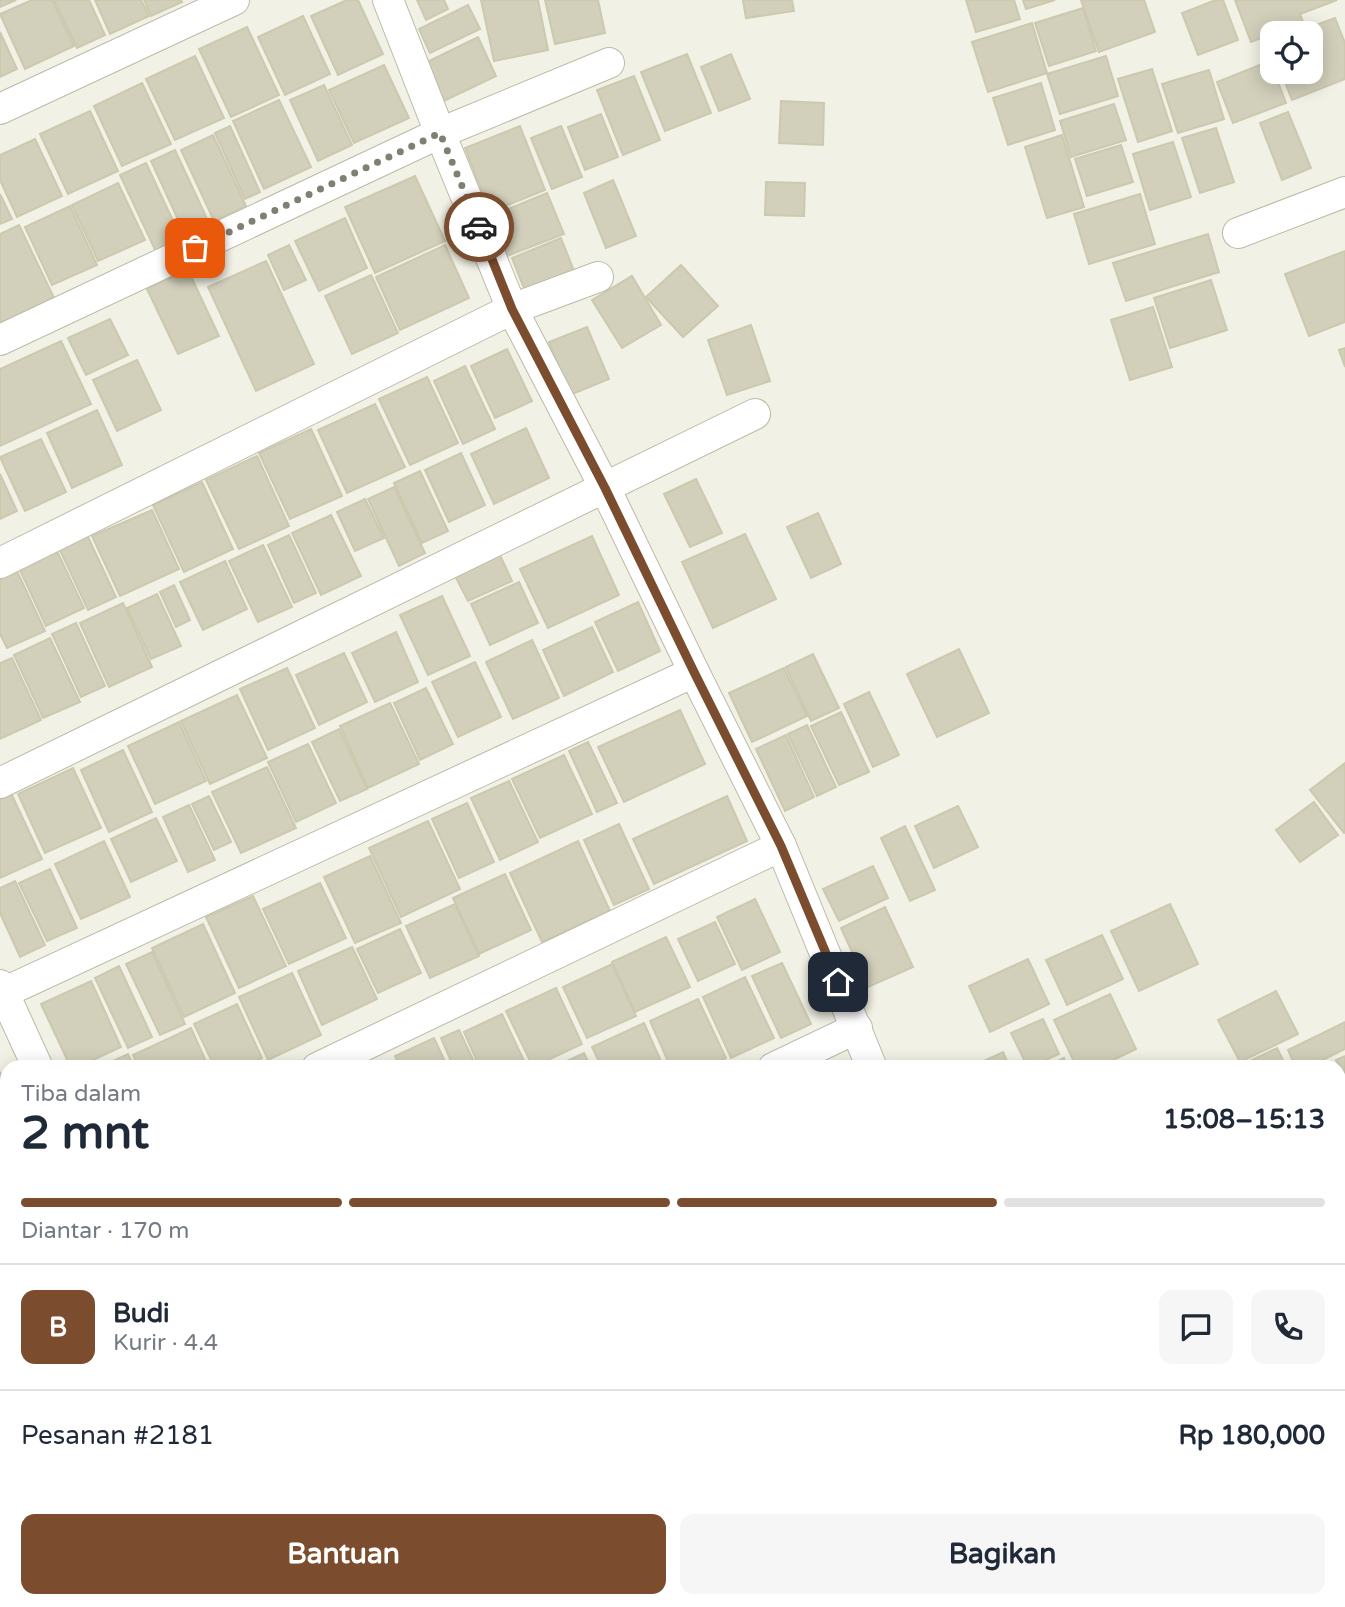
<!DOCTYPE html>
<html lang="id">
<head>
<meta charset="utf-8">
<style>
  body { margin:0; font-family:"Varela Round",sans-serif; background:#f6f6f7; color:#1f2937; height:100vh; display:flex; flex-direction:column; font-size:26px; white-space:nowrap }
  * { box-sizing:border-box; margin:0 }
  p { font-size:23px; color:#747a83 }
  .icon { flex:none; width:38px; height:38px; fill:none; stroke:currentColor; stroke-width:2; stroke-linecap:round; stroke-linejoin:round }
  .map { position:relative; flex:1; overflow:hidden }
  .details { position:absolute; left:0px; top:1060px; width:1346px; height:548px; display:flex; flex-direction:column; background:#fff; border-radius:21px 21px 0 0; box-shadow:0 4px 18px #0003 }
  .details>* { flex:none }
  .tools { position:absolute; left:1260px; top:21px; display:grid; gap:14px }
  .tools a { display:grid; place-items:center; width:63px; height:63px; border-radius:14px; background:#fff; box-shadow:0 4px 18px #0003; font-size:35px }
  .pin { position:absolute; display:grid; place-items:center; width:60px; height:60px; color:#fff; margin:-30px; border-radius:14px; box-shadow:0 4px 10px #0006 }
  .courier { position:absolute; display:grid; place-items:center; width:70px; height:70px; margin:-35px; border:5px solid #7b4d2e; border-radius:50%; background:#fff; color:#222; box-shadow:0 2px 9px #0007 }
  .headline em { font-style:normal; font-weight:700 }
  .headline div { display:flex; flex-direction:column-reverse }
  .headline { display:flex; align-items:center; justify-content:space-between; height:119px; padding:0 21px }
  h1 { font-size:46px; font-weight:700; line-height:52px }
  .bar { display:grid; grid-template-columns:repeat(4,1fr); gap:10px 7px; align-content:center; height:84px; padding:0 21px }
  .bar i { height:9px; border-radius:5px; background:#e0e1e3 }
  .bar .selected { background:#7b4d2e }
  .bar p { grid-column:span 4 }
  .line { display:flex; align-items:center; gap:18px; padding:0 21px; border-top:2px solid #e0e1e3 }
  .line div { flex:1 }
  .round { display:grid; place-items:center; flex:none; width:74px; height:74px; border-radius:14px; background:#f6f6f7 }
  .action { display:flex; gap:14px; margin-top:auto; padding:14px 21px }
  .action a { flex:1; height:80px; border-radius:14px; background:#7b4d2e; color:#fff; font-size:28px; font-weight:700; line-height:80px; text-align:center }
  .action a+a { background:#f6f6f7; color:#1f2937 }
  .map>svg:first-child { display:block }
  .building { fill:#d2cfbb; stroke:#ccc9af; stroke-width:2 }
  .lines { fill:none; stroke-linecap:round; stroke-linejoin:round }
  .minor-casing { stroke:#bcbba8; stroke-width:32 }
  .tertiary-casing { stroke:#bcbba8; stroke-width:38 }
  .minor { stroke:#fff; stroke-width:30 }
  .tertiary { stroke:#fff; stroke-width:37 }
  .done { stroke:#807f73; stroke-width:7; stroke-dasharray:0 12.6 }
  .route { stroke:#7b4d2e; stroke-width:9 }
</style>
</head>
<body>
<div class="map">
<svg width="1345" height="1607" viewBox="0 0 1345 1607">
  <rect width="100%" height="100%" fill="#f1f1e5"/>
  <g class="building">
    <polygon points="0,0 16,0 0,7"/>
    <polygon points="32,0 52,0 74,46 25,69 0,14"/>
    <polygon points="54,0 89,0 105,35 77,48"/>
    <polygon points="95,0 141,0 149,16 110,34"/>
    <polygon points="144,0 181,0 182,2 151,16"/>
    <polygon points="347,0 358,0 383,54 338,75 311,16"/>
    <polygon points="417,0 444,0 448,9 426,20"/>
    <polygon points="481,0 538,0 548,50 494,61"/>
    <polygon points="545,0 598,0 605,33 555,44"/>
    <polygon points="743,0 792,0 794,11 746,18"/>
    <polygon points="966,0 1014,0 1020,19 976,32"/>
    <polygon points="1023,0 1055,0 1026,9"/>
    <polygon points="1081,0 1144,0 1155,32 1099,52"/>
    <polygon points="1216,0 1223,0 1238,40 1198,55 1182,13"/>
    <polygon points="1235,0 1337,0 1300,14 1303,22 1251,42"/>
    <polygon points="468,5 480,29 430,53 419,29"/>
    <polygon points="1083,8 1096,51 1049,66 1035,23"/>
    <polygon points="303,16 330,74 285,95 258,37"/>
    <polygon points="1335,18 1345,43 1345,79 1292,100 1281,72 1311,72 1311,33 1294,33"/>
    <polygon points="1032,23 1047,73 988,92 972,42"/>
    <polygon points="247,27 279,95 231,117 199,49"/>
    <polygon points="0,32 17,69 0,77"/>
    <polygon points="478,37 496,76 444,101 425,63"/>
    <polygon points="687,54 711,113 665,131 641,72"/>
    <polygon points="731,54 750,99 719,111 701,67"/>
    <polygon points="195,56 224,118 175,140 146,79"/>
    <polygon points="1106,56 1118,96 1060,114 1047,74"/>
    <polygon points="1270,61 1272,72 1274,72 1286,103 1233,123 1217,82"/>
    <polygon points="384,65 409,118 354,143 329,90"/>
    <polygon points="1152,69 1172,131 1138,142 1118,79"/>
    <polygon points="1209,70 1224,119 1178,133 1162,84"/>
    <polygon points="634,76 660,140 623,155 597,90"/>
    <polygon points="142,83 171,144 122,166 94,106"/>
    <polygon points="1041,83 1055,130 1008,145 993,98"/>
    <polygon points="324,85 352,145 318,161 290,100"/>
    <polygon points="279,100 311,167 264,189 233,121"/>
    <polygon points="781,101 824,103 823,145 779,143"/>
    <polygon points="1114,104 1126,140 1071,157 1060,121"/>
    <polygon points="90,111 118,171 68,194 40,134"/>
    <polygon points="1288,112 1311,168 1282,180 1260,123"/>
    <polygon points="601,114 618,157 585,170 568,127"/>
    <polygon points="230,126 260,192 245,199 215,133"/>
    <polygon points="520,126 545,190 490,212 465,148"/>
    <polygon points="561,126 582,177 552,189 531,138"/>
    <polygon points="1216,128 1234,182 1200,193 1182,138"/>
    <polygon points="213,135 246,206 214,221 181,150"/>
    <polygon points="1062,135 1084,207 1047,218 1025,147"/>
    <polygon points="35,139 62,196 17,217 0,180 0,155"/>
    <polygon points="1173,142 1191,197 1150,210 1133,154"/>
    <polygon points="1121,145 1133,182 1087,196 1075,159"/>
    <polygon points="175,150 210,225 186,237 151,161"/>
    <polygon points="146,163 183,242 157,254 120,175"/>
    <polygon points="415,176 445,241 375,273 345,207"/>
    <polygon points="613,180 636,236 606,248 584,193"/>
    <polygon points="766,182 805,183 804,216 765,215"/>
    <polygon points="118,183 145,240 98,261 72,205"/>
    <polygon points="547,193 564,234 507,256 491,216"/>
    <polygon points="0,194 12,219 0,224"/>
    <polygon points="1140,194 1155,244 1089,264 1074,214"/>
    <polygon points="70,206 97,265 52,285 25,227"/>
    <polygon points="345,218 367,268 319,291 295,241"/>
    <polygon points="19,225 55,300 2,324 0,319 0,234"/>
    <polygon points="1208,234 1219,272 1126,301 1113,263"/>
    <polygon points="561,238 576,276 527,296 512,258"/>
    <polygon points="289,245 306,280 284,290 268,255"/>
    <polygon points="445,245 469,298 400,330 376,277"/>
    <polygon points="1345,251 1345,322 1309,336 1285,274"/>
    <polygon points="266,261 314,364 256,391 208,287"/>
    <polygon points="681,265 718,306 683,337 646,297"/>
    <polygon points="188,270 219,336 178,354 147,289"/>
    <polygon points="371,275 398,333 352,354 325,296"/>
    <polygon points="632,276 661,325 622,348 592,300"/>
    <polygon points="1211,280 1227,330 1170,348 1154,298"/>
    <polygon points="1153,307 1172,367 1130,380 1111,320"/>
    <polygon points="110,319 128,355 86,375 68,338"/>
    <polygon points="751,325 770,381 727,395 708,340"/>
    <polygon points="587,327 609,379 570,395 549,342"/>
    <polygon points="61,341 91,404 0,446 0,369"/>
    <polygon points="1345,348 1345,367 1339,350"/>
    <polygon points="507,349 532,401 495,418 471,366"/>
    <polygon points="137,360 161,410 117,431 93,380"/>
    <polygon points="465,366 495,429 463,444 434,381"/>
    <polygon points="427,377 458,443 410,465 379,399"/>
    <polygon points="375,404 405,467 347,493 318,430"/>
    <polygon points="97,410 122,465 72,488 47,433"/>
    <polygon points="526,428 549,478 494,504 471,454"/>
    <polygon points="311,429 342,496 290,519 259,453"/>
    <polygon points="41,439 66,492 25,511 0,457"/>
    <polygon points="461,453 485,505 449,522 425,470"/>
    <polygon points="257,456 289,526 239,549 206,480"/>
    <polygon points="420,471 448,531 422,543 394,483"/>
    <polygon points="0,474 17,511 0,519"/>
    <polygon points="696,479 722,533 690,547 664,494"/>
    <polygon points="202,482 233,549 184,572 153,505"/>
    <polygon points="394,487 425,553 399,566 368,499"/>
    <polygon points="365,499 384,538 355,551 337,512"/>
    <polygon points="152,510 179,569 120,596 92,536"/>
    <polygon points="818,513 841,564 811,578 787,527"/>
    <polygon points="331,515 361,576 321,595 292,533"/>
    <polygon points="745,534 776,599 713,628 682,562"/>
    <polygon points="87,535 116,597 88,610 59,548"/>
    <polygon points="289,535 316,593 294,603 268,545"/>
    <polygon points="592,536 619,595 548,628 520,569"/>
    <polygon points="263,545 292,607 258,622 229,561"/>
    <polygon points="56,549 84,608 46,626 18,566"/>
    <polygon points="499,553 512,581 468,601 454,574"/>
    <polygon points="225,561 247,609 203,630 180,582"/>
    <polygon points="16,569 45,631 7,648 0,634 0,576"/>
    <polygon points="519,582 538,623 490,645 471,604"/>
    <polygon points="174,585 190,620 176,627 160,592"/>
    <polygon points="157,594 181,646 151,659 127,608"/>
    <polygon points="442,596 470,656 428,675 400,615"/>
    <polygon points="638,602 660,651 618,671 595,622"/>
    <polygon points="123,603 152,667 109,687 80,623"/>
    <polygon points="76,623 105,686 81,697 52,634"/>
    <polygon points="592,627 613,672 564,696 543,650"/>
    <polygon points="396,632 418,682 375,702 352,653"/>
    <polygon points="50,638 80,702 43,718 14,655"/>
    <polygon points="532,640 559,698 513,719 486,662"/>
    <polygon points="959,649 989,713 937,737 907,674"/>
    <polygon points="344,653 367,702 319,725 296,675"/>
    <polygon points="813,654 839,708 811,721 786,667"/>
    <polygon points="12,658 41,720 0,739 0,663"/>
    <polygon points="475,662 501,717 458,737 432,682"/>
    <polygon points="287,668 315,728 268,750 240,689"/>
    <polygon points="784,668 807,716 752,742 729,693"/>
    <polygon points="426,688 453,744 420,760 394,703"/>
    <polygon points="869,692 899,755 873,767 844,704"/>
    <polygon points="237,695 267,758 210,784 181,721"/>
    <polygon points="390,703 419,764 368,788 340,726"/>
    <polygon points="680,710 705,764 624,802 598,747"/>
    <polygon points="841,712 869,772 839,785 811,726"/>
    <polygon points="179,722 206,781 155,804 128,746"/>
    <polygon points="807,725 836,787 817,796 788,734"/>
    <polygon points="339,729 367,789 340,801 312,742"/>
    <polygon points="786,735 814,797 785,811 756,749"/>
    <polygon points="588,742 617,803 597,812 569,751"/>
    <polygon points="308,744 336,803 296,822 268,762"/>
    <polygon points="123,750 152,812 109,832 81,770"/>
    <polygon points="564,755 592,814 540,838 512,779"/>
    <polygon points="1345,763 1345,832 1344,833 1310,790"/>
    <polygon points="267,767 296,828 241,853 212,792"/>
    <polygon points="73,768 101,828 45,853 18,794"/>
    <polygon points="509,781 538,842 500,860 471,798"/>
    <polygon points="10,791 42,859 0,878 0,796"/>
    <polygon points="209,796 231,842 214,850 192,804"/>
    <polygon points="727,796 747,841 654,884 633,839"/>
    <polygon points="1314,802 1338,835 1300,862 1276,830"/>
    <polygon points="467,803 494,862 459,878 432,819"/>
    <polygon points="189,805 215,860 188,872 163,817"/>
    <polygon points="958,806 978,847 934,868 915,826"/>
    <polygon points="156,818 177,861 131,882 111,839"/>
    <polygon points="428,821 460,889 401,917 369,848"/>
    <polygon points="619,824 649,889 614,905 584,840"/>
    <polygon points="905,826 935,890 910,901 881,838"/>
    <polygon points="104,841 130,897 81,919 55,864"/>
    <polygon points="578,841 610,911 542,942 510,873"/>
    <polygon points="370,856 401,923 355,943 324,877"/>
    <polygon points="873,866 888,898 839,921 823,889"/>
    <polygon points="50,869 77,928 47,941 19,883"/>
    <polygon points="505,874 531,930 479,954 453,898"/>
    <polygon points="15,881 45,945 20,957 0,913 0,888"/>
    <polygon points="320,883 346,938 289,964 263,909"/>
    <polygon points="253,896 286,966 239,988 206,917"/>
    <polygon points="755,899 780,952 742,970 717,917"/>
    <polygon points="455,904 479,956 430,978 406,926"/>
    <polygon points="1170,904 1198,964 1139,991 1111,931"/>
    <polygon points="885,907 913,967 868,987 841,928"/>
    <polygon points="715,922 735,964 698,981 678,939"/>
    <polygon points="203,924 235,993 184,1017 152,948"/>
    <polygon points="400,929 421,973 378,993 357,949"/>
    <polygon points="1102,935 1123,979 1067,1005 1046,960"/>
    <polygon points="666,937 690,987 635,1012 612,962"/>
    <polygon points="352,947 377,999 322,1025 298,971"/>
    <polygon points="152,952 185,1024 160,1035 126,964"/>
    <polygon points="1028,959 1049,1004 990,1032 969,986"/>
    <polygon points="782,963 811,1024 781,1038 752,976"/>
    <polygon points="612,964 636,1016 587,1038 563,987"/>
    <polygon points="119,966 152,1037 128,1048 95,978"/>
    <polygon points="292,973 321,1035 268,1060 239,997"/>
    <polygon points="745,977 774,1038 731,1058 703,997"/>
    <polygon points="91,981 121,1047 76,1068 71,1068 41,1004"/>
    <polygon points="556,988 582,1044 533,1067 506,1011"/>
    <polygon points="1276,991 1298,1034 1240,1062 1218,1020"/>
    <polygon points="1110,994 1136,1049 1097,1068 1077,1068 1054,1020"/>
    <polygon points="698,999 726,1058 704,1068 671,1068 650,1021"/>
    <polygon points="237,1004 262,1058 241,1068 215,1068 194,1024"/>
    <polygon points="502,1014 526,1065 521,1068 480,1068 464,1032"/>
    <polygon points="1043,1019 1059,1054 1028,1068 1011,1033"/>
    <polygon points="1345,1022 1345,1049 1307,1068 1296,1068 1288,1050"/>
    <polygon points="644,1023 664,1068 602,1068 592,1047"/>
    <polygon points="191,1028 209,1068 139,1068 133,1055"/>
    <polygon points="459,1030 477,1068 454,1068 441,1038"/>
    <polygon points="434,1038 448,1068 400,1068 395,1056"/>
    <polygon points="1277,1048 1287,1068 1248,1068 1246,1063"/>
    <polygon points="1003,1052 1010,1068 969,1068"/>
    <polygon points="584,1053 591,1068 552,1068"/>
    <polygon points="128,1054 134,1068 98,1068"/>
    <polygon points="1345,1056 1345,1077 1336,1060"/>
    <polygon points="1064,1058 1068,1068 1044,1068"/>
    <polygon points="837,1061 840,1068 823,1068"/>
    <polygon points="0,1072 7,1087 7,1171 0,1174"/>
    <polygon points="1339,1073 1345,1085 1345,1115 1339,1118"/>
    <polygon points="7,1237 7,1305 0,1290 0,1241"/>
    <polygon points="0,1331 7,1346 7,1406 0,1410"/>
    <polygon points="1339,1350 1345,1366 1345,1404 1339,1406"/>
    <polygon points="1345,1412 1345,1445 1342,1446 1339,1437 1339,1414"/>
    <polygon points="1339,1452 1345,1468 1339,1471"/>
    <polygon points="1345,1482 1345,1524 1339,1509 1339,1484"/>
    <polygon points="7,1543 7,1601 46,1601 49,1607 0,1607 0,1546"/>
    <polygon points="1345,1572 1345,1607 1337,1607 1334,1601 1339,1601 1339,1575"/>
    <polygon points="86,1601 159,1601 145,1607 88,1607"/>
    <polygon points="378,1601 403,1601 403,1607 379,1607"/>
    <polygon points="484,1601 525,1601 525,1604 533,1604 533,1607 468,1607 468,1605 484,1604"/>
    <polygon points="714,1601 773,1601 776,1607 717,1607"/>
    <polygon points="782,1601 851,1601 853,1607 784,1607"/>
    <polygon points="867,1601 933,1601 935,1607 869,1607"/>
    <polygon points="957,1601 1067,1601 1068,1603 1058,1607 959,1607"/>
    <polygon points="1188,1601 1214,1601 1199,1607 1191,1607"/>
    <polygon points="1232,1601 1268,1601 1271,1607 1226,1607 1225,1604"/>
    <polygon points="1273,1601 1329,1601 1331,1607 1275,1607"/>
    <polygon points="204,1604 204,1607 148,1607"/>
  </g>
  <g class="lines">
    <g class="minor-casing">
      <g id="minor">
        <polyline points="388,0 440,133 512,309 605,488 694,672 781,846 872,1068"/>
        <polyline points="0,109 234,0"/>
        <polyline points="1238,233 1345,192"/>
        <polyline points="0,340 440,133 609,63"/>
        <polyline points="0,563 512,309 598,277"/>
        <polyline points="0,783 755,414"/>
        <polyline points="0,985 38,1068"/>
        <polyline points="3,993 694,672"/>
        <polyline points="317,1068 781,846"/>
        <polyline points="773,1068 857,1028"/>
        <polyline points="1339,1149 1345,1145"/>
        <polyline points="1339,1209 1345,1220"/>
        <polyline points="0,1215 7,1212"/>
        <polyline points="0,1424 7,1421"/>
        <polyline points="291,1601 294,1607"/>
        <polyline points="1174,1601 1177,1607"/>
      </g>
    </g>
    <g class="tertiary-casing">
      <g id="tertiary">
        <polyline points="1339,1307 1345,1304"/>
        <polyline points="623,1607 637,1601"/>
      </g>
    </g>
    <use href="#minor" class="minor"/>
    <use href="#tertiary" class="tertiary"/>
  </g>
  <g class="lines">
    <polyline class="done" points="195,248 440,133 479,227"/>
    <polyline class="route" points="479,227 512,309 605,488 694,672 781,846 838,982"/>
  </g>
</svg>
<div class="tools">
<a><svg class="icon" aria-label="locate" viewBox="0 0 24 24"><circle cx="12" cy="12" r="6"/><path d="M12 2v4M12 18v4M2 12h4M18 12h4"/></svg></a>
</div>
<div class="pin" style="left:195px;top:248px;background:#ea580c"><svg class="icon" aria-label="bag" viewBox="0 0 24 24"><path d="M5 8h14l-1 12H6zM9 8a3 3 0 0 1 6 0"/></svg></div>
<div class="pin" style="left:838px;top:982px;background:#1f2937"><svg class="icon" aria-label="home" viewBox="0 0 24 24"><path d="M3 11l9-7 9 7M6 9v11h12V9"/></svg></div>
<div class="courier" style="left:479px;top:227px"><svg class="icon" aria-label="car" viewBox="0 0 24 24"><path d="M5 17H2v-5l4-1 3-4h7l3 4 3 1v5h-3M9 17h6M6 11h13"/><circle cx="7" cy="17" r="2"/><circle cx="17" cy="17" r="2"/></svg></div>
<section class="details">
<div class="headline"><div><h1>2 mnt</h1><p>Tiba dalam</p></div><em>15:08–15:13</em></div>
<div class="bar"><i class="selected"></i><i class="selected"></i><i class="selected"></i><i></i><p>Diantar · 170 m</p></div>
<div class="line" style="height:126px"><b class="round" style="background:#7b4d2e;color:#fff">B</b><div><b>Budi</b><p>Kurir · 4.4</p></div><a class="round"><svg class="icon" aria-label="chat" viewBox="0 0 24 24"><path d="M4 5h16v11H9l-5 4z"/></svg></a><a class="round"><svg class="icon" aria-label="phone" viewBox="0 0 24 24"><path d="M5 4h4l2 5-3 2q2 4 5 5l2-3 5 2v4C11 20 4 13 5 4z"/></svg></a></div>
<div class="line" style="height:91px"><div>Pesanan #2181</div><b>Rp 180,000</b></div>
<div class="action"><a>Bantuan</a><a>Bagikan</a></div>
</section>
</div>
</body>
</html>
